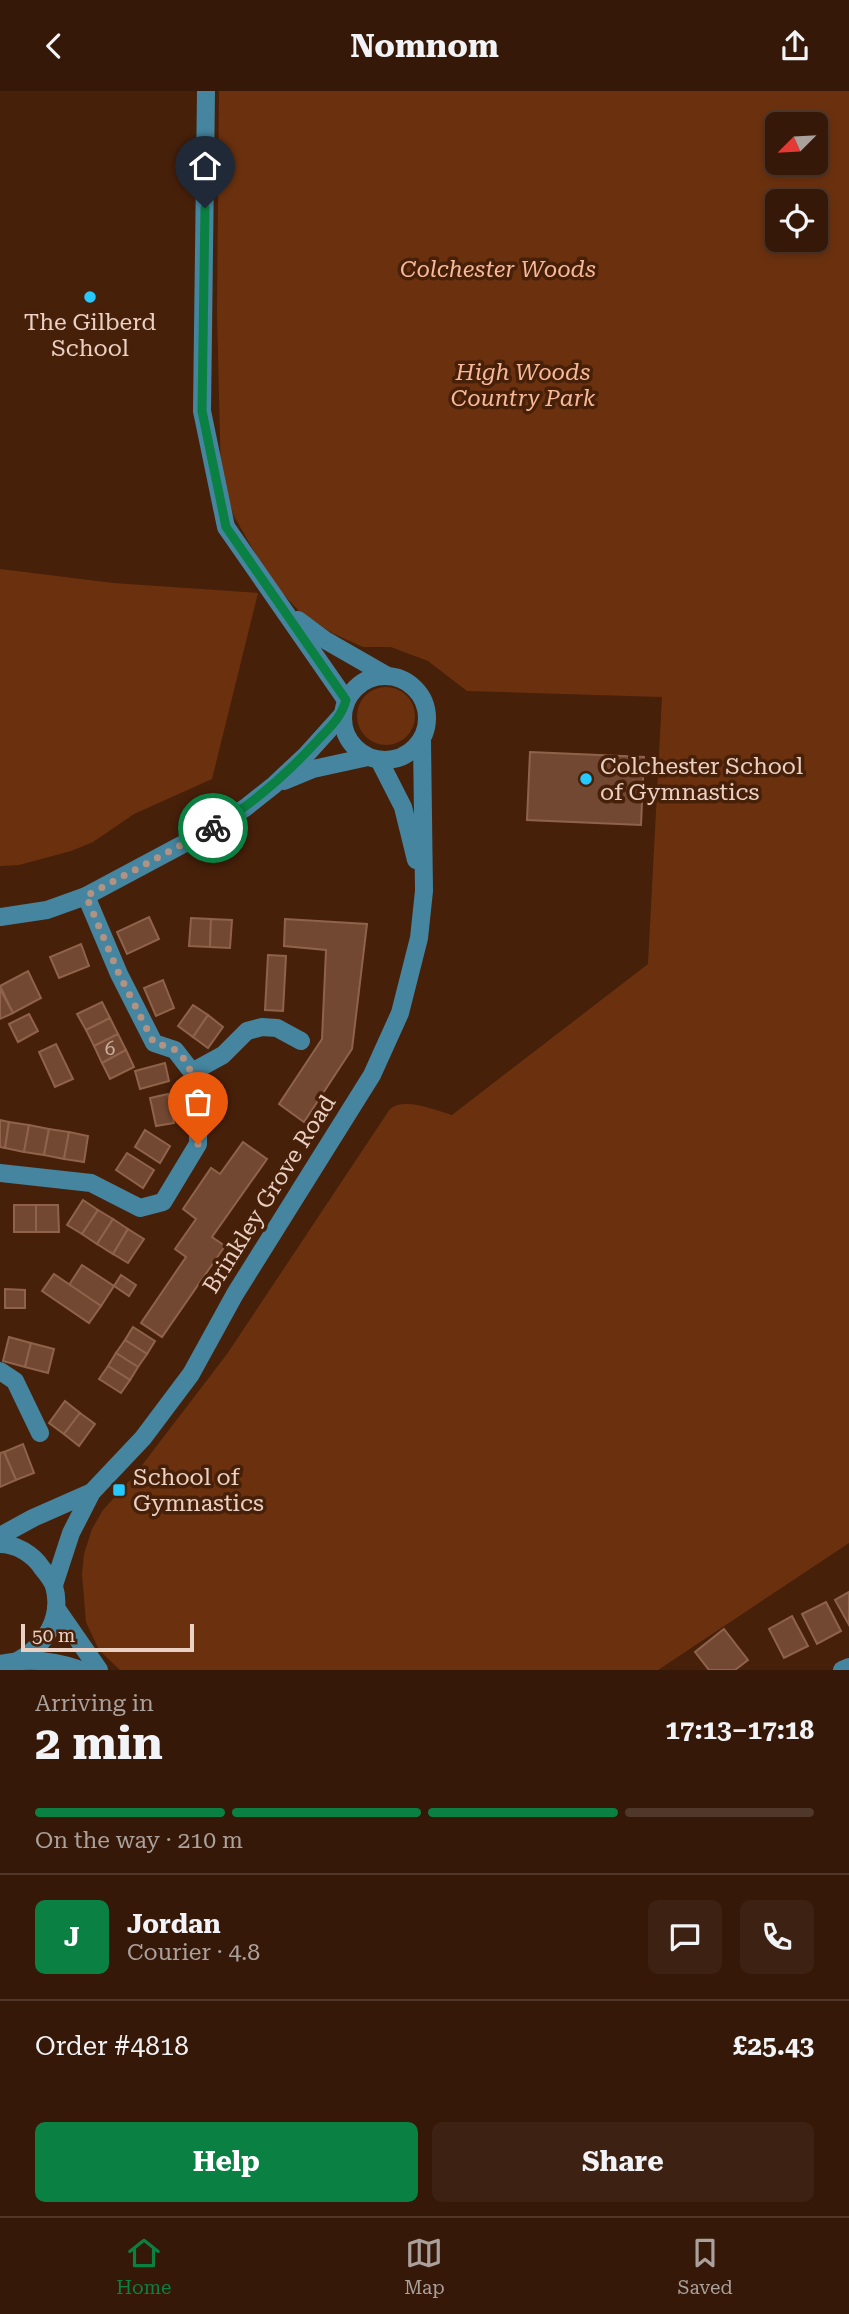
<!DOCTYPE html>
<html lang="en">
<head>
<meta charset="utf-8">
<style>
  body { margin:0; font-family:"Roboto Serif",serif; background:#3d2112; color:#f1f3f6; height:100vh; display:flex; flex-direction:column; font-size:26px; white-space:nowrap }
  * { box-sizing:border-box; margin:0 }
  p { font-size:23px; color:#aaa09c }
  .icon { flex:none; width:38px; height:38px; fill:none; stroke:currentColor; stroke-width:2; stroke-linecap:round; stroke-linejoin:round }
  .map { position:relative; height:1579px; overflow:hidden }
  .drawer { display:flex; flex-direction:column; background:#351808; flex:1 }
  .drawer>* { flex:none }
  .needle { width:46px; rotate:246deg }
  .buttons { position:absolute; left:765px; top:21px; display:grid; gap:14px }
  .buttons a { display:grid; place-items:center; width:63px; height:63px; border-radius:10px; background:#351808; box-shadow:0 4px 10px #0003,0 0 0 2px #4f3729; font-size:35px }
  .scale { position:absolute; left:21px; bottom:18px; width:173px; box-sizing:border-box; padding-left:7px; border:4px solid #ebd1c4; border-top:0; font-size:19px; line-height:24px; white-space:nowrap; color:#ebd1c4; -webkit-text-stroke:5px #47200a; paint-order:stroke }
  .pin { position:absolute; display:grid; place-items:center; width:60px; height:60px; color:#fff; margin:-72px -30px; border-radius:50% 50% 50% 0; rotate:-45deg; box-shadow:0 0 7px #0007 }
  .pin .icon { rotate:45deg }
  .courier { position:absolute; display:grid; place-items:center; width:70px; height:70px; margin:-35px; border:5px solid #0b8043; border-radius:50%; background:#fff; color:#222; box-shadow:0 2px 9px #0007 }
  .headline em { font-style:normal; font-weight:700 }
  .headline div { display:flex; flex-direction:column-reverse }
  .headline { display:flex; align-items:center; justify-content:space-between; height:119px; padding:0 35px }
  h1 { font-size:46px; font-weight:700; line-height:52px }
  .bar { display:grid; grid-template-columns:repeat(4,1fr); gap:10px 7px; align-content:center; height:84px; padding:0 35px }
  .bar i { height:9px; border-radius:5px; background:#4f3729 }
  .bar .selected { background:#0b8043 }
  .bar p { grid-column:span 4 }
  .line { display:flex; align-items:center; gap:18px; padding:0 35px; border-top:2px solid #4f3729 }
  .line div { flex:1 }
  .round { display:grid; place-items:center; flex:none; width:74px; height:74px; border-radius:10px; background:#3d2112 }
  .primary-button { display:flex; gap:14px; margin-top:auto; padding:14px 35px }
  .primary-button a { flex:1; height:80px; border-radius:10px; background:#0b8043; color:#fff; font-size:28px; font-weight:700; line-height:80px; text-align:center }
  .primary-button a+a { background:#3d2112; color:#f1f3f6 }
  header { display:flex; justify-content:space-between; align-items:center; height:91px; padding:0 35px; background:#351808; font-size:32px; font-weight:700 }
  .dock { display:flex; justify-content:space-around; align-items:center; height:98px; border-top:2px solid #4f3729; background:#351808; font-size:19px; color:#aaa09c }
  .dock a { display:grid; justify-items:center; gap:4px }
  .dock .selected { color:#0b8043 }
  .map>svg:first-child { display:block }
  .green { fill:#6b310f; fill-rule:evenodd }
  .building { fill:#734832; stroke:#8f624b; stroke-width:2 }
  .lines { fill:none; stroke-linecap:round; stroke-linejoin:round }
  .minor { stroke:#4585a0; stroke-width:18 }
  .done { stroke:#b29383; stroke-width:7; stroke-dasharray:0 12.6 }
  .route { stroke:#0b8043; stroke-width:9 }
  .poi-dot { fill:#25c9fe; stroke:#47200a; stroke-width:2.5 }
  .labels { text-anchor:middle; stroke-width:7; stroke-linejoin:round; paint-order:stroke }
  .number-label { font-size:19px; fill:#cdafa0 }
  .park-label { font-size:23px; font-style:italic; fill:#f8b899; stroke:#47200a }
  .poi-label { font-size:23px; fill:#ebd1c4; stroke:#47200a; text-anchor:start }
  .street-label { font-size:23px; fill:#ebd1c4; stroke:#47200a }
</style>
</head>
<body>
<header><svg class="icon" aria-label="back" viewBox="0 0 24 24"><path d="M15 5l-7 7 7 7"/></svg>Nomnom<svg class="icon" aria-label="share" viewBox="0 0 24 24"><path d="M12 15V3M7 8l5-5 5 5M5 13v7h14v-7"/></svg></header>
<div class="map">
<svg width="849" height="1579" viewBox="0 0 849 1579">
  <rect width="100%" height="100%" fill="#47200a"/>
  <g class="green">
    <path d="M 219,0 L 849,0 L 849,1452 L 658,1579 L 120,1579 L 99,1559 L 86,1531 L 82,1483 L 84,1463 L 92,1438 L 103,1419 L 133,1386 L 227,1263 L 390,1018 C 405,1006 434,1019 452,1024 L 648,873 L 662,606 L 467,600 L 428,570 L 391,556 L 363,556 L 332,542 L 299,520 L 271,490 L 234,425 L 221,387 L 217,221 ZM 777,33 L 816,33 L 816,72 L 777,72 ZM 777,110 L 816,110 L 816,149 L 777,149 Z"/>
    <polygon points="0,478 113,492 258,502 212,688 134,723 93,751 71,760 19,774 0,775"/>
    <circle cx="386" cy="625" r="29"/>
  </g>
  <g class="building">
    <polygon points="530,661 644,666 641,734 527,729"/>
    <polygon points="149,826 159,848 127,863 117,841"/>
    <polygon points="191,827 211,828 210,856 189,855"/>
    <polygon points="211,828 232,829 230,857 210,856"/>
    <polygon points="285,828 367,833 352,958 304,1031 279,1013 322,948 326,859 284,855"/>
    <polygon points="81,853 89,875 59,887 50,866"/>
    <polygon points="268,864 286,865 283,920 265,919"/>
    <polygon points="28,880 41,907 13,922 0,895"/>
    <polygon points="163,889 174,917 156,925 144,897"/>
    <polygon points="0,898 13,922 0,928"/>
    <polygon points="102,911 110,927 86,939 77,923"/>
    <polygon points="193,914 208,924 193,946 178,935"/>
    <polygon points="29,923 38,940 18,951 9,933"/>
    <polygon points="208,924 223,936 208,957 193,946"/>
    <polygon points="110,927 118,943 94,955 86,939"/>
    <polygon points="118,943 126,959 102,972 94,955"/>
    <polygon points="56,953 73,988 55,996 39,961"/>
    <polygon points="126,959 134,976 110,988 102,972"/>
    <polygon points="165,972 169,990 140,998 135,980"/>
    <polygon points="168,1003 174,1032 156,1035 150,1007"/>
    <polygon points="0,1029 9,1031 5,1057 0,1056"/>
    <polygon points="9,1031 29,1034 24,1061 5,1057"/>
    <polygon points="29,1034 49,1038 44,1064 24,1061"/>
    <polygon points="49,1038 69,1041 64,1068 44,1064"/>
    <polygon points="145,1039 170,1055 160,1072 135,1056"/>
    <polygon points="69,1041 88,1045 84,1071 64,1068"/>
    <polygon points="243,1051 267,1068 212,1146 225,1155 162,1246 141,1232 186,1166 175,1158 196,1128 183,1118 211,1077 220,1083"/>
    <polygon points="127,1062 154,1079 143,1097 116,1079"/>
    <polygon points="83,1109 98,1119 82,1143 67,1134"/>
    <rect x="14" y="1114" width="22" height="27"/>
    <polygon points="36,1114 58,1114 59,1141 36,1141"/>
    <polygon points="98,1119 113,1128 97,1153 82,1143"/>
    <polygon points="113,1128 128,1138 113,1163 97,1153"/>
    <polygon points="128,1138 144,1148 128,1172 113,1163"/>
    <polygon points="82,1174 114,1195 101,1215 69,1194"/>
    <polygon points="54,1183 101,1215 89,1232 42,1200"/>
    <polygon points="121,1184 136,1194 129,1205 114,1195"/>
    <polygon points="5,1198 25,1199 25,1217 5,1217"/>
    <polygon points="133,1236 155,1250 147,1263 125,1249"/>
    <polygon points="9,1246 31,1252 25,1276 3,1270"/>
    <polygon points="125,1249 147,1263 138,1276 116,1262"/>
    <polygon points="31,1252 54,1258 48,1282 25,1276"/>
    <polygon points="116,1262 138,1276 130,1289 108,1275"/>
    <polygon points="108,1275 130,1289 121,1302 99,1288"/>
    <polygon points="65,1310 80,1322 64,1343 49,1332"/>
    <polygon points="80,1322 95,1333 79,1355 64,1343"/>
    <polygon points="23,1353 34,1382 16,1389 4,1361"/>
    <polygon points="4,1361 16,1389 0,1396 0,1362"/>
    <polygon points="849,1501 849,1534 835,1509"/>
    <polygon points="826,1511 841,1540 817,1553 802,1523"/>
    <polygon points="792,1525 808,1555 784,1567 769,1538"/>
    <polygon points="724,1538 748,1569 735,1579 709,1579 695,1561"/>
  </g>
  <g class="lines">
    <g class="minor">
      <polyline points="206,0 202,320 226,436 346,609"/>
      <polyline points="298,529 325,549 386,584"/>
      <circle cx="385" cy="627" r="42"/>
      <polyline points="379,669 403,716 416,769"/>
      <polyline points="284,690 313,678 368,666"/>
      <polyline points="0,826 47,819 86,805 202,743 245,717 274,694 306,664 343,623"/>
      <polyline points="192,981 223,964 247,940 262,936 277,937 301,950"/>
      <polyline points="0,1082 91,1092 140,1117 163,1111 198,1053 198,1018 192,981 175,959 154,952 119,883 86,805"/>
      <polyline points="0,1280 15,1290 40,1342"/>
      <polyline points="0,1445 33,1427 92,1401"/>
      <path d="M 0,1453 C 16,1453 33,1463 42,1477 C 46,1482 52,1489 54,1495 C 63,1526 45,1555 19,1569"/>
      <polyline points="54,1494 71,1442 92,1401 143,1347 191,1283 235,1203 372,984 400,922 419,847 424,800 422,650"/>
      <polyline points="56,1517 99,1579"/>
      <path d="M 0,1573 C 28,1567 54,1569 81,1579"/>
      <polyline points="842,1579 849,1576"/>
    </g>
  </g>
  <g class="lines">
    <path class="done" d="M 198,1053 C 198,1025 200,977 175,959 C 170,955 160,954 154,952 L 119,883 L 86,805 L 213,737"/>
    <path class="route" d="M 205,117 L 202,320 L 226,436 L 346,609 C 341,627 330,636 318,649 C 286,684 253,713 213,737"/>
  </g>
  <g class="poi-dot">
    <circle cx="90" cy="206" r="7"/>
    <circle cx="586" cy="688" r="7"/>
    <rect x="112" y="1392" width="14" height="14" rx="3.5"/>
  </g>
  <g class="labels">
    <g class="number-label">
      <text x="110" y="964">6</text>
    </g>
    <g class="park-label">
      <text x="498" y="186">Colchester Woods</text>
      <text x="523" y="289">High Woods<tspan x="523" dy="26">Country Park</tspan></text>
    </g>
    <g class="poi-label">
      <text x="90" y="239" text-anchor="middle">The Gilberd<tspan x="90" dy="26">School</tspan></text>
      <text x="600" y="683">Colchester School<tspan x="600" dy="26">of Gymnastics</tspan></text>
      <text x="133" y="1394">School of<tspan x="133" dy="26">Gymnastics</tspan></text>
    </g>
    <g class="street-label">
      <text transform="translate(269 1103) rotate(-58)" y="8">Brinkley Grove Road</text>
    </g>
  </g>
</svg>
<div class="buttons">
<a><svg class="needle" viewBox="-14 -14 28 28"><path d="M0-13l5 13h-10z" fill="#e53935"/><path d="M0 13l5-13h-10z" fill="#aaa09c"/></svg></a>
<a><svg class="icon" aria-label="locate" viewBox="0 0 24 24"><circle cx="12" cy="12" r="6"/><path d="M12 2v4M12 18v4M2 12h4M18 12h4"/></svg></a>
</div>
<div class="scale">50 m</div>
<div class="pin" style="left:198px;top:1053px;background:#ea580c"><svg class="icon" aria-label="bag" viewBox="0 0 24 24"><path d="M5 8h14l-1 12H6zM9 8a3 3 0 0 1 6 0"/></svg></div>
<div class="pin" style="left:205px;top:117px;background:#1f2937"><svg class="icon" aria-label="home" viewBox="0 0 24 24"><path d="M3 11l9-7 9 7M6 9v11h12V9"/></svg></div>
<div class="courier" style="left:213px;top:737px"><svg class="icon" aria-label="bike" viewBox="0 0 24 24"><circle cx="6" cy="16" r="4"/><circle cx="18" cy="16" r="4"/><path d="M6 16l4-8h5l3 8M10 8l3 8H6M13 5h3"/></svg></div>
</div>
<section class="drawer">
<div class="headline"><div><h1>2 min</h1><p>Arriving in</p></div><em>17:13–17:18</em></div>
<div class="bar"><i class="selected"></i><i class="selected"></i><i class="selected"></i><i></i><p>On the way · 210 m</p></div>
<div class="line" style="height:126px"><b class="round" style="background:#0b8043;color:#fff">J</b><div><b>Jordan</b><p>Courier · 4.8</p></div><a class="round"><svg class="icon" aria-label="chat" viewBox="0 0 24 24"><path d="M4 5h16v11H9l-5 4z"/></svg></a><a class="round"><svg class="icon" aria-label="phone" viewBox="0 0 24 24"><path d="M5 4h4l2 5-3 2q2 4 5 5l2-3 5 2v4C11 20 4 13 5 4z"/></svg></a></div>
<div class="line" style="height:91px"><div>Order #4818</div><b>£25.43</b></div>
<div class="primary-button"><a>Help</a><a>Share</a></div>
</section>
<nav class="dock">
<a class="selected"><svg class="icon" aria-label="home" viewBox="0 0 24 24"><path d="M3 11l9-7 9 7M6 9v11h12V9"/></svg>Home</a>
<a><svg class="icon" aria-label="map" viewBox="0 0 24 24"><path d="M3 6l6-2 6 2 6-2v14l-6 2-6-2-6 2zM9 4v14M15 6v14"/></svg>Map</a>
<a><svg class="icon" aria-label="saved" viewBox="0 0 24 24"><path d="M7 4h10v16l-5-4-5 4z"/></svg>Saved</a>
</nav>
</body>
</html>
